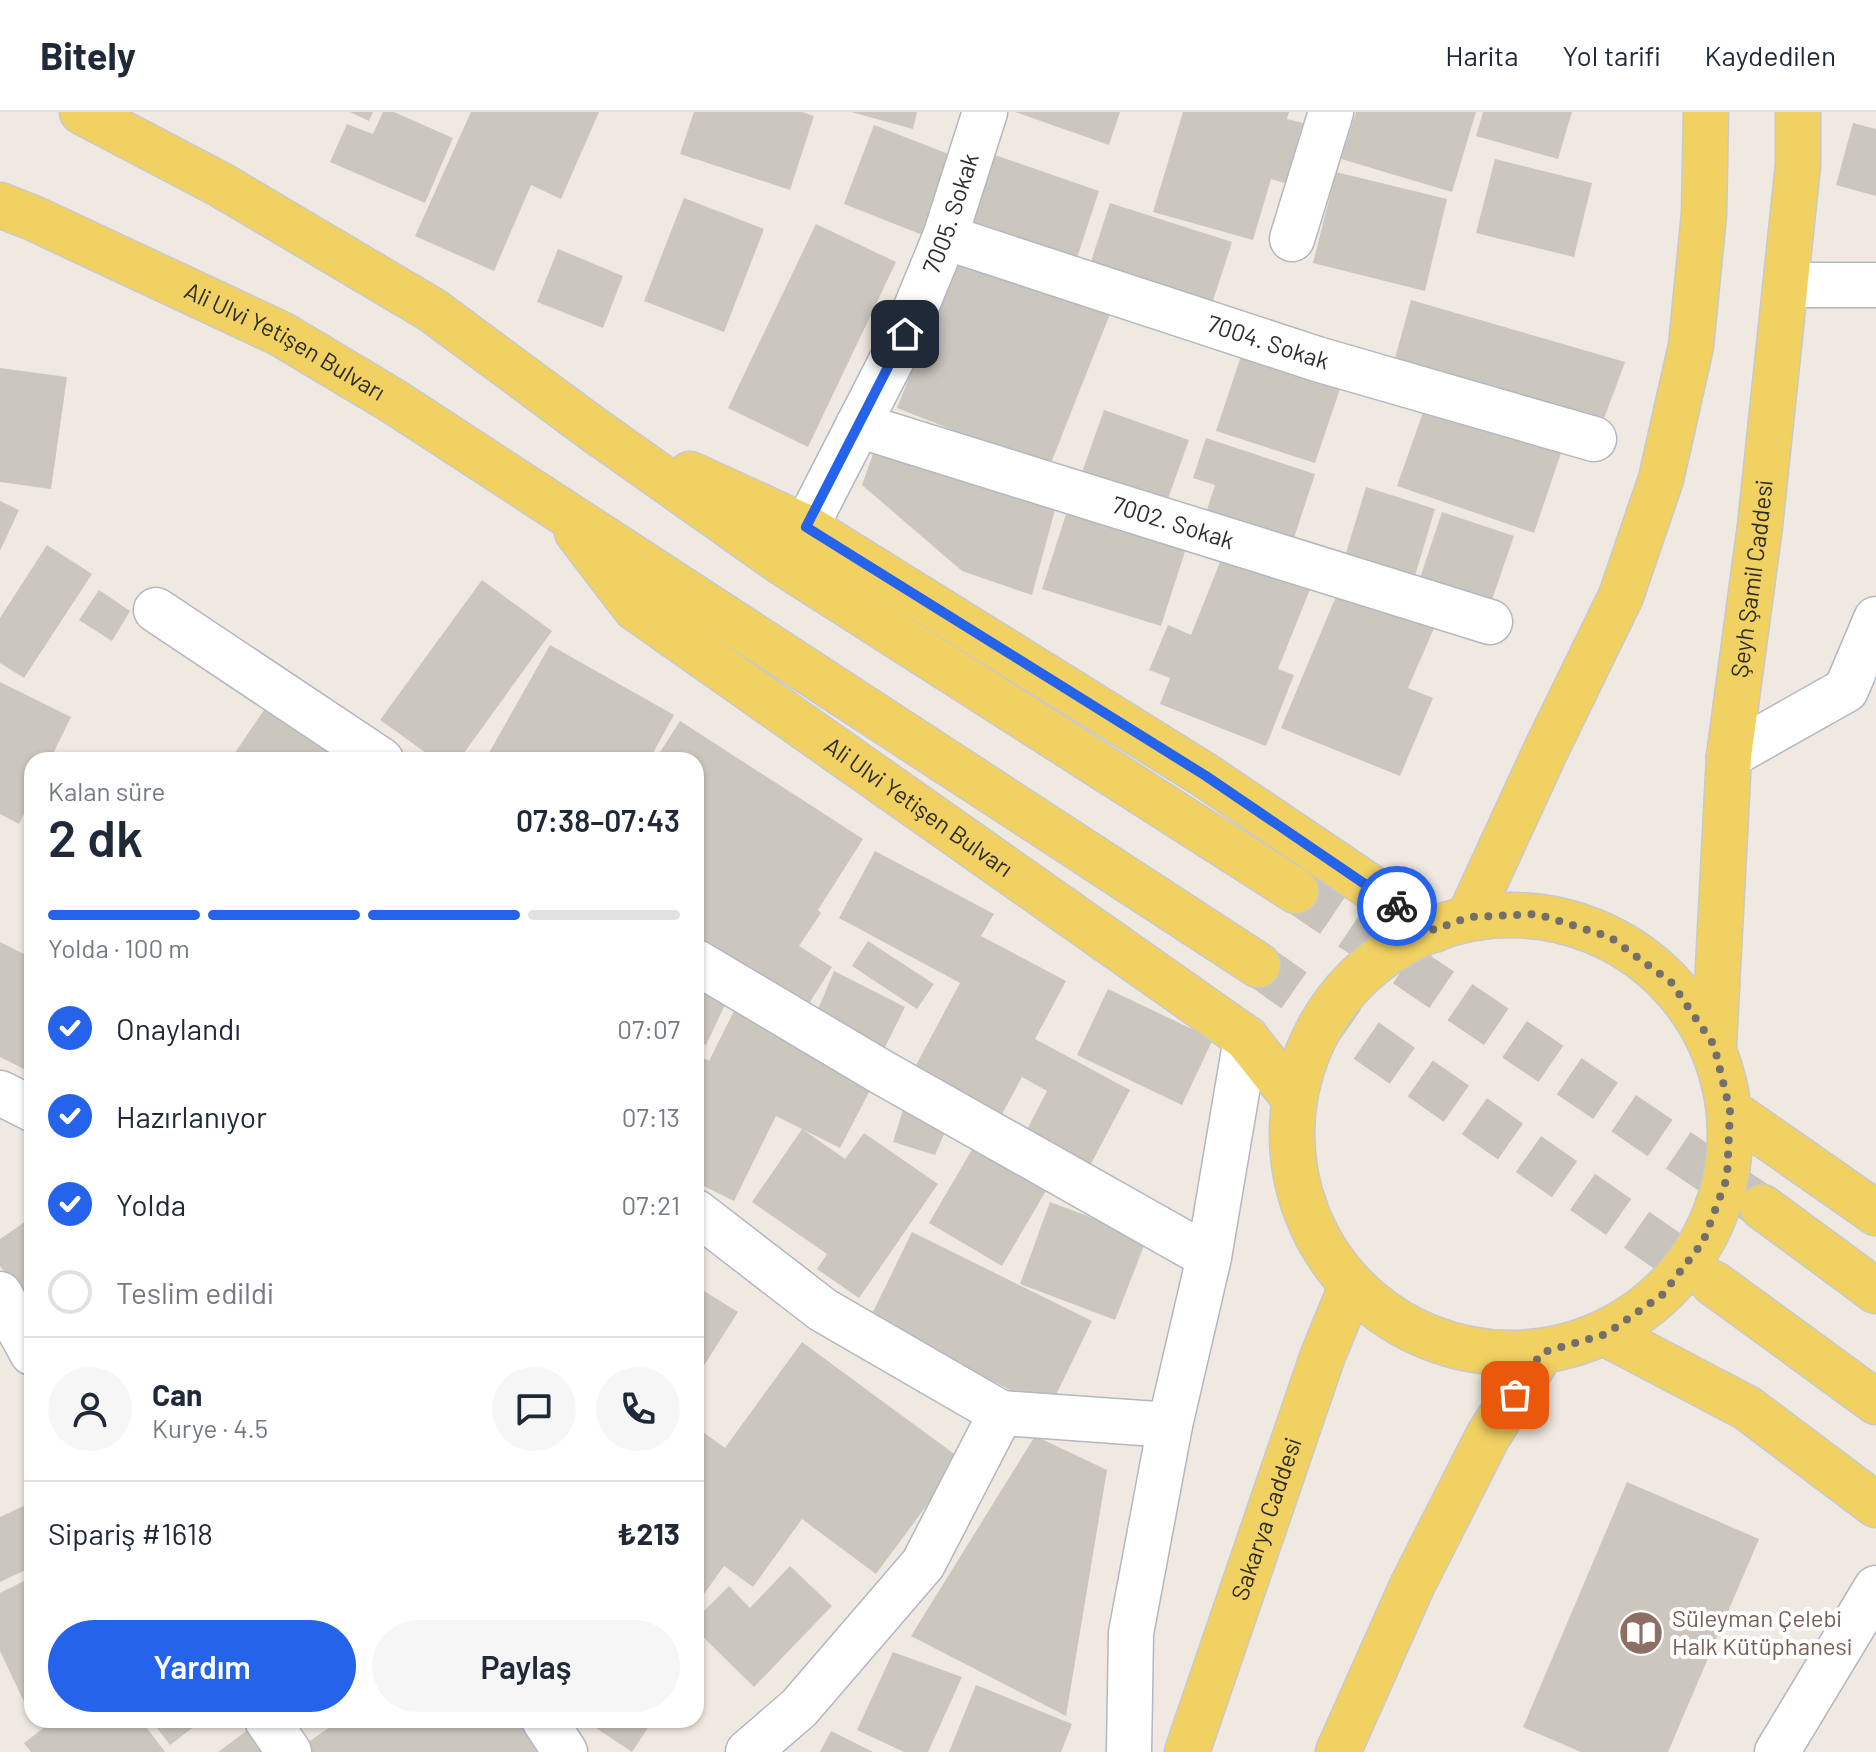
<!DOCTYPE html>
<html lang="tr">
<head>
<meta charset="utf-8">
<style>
  body { margin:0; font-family:Barlow,sans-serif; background:#f6f6f7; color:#1f2937; height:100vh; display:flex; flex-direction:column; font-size:30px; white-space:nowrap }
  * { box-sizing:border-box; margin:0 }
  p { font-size:26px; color:#747a83 }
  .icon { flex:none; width:44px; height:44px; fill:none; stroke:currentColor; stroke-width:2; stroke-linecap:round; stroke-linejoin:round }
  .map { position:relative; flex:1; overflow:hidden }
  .panel { position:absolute; left:24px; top:640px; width:680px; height:976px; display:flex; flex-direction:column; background:#fff; border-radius:24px; box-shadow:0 2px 6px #0004 }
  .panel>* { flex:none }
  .pin { position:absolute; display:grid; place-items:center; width:68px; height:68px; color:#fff; margin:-34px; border-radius:16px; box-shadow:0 4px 12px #0006 }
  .courier { position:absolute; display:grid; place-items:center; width:80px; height:80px; margin:-40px; border:6px solid #2563eb; border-radius:50%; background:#fff; color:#222; box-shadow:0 2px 10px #0007 }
  .summary em { font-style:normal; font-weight:600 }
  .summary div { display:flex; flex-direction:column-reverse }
  .summary { display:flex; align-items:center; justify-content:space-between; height:136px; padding:0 24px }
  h1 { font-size:52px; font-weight:600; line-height:60px }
  .bar { display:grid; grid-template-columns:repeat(4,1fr); gap:12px 8px; align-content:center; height:96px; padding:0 24px }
  .bar i { height:10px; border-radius:6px; background:#e0e1e3 }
  .bar .selected { background:#2563eb }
  .bar p { grid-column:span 4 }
  .line { display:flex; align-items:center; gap:20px; padding:0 24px; border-top:2px solid #e0e1e3 }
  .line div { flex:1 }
  .round { display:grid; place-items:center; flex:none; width:84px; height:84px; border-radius:42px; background:#f6f6f7 }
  ol { padding:0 24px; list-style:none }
  li { display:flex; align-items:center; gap:24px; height:88px }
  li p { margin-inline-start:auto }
  li .icon { padding:8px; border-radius:50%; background:#2563eb; color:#fff; stroke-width:4 }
  li:last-child { color:#747a83 }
  li i { width:44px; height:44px; border:4px solid #e0e1e3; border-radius:50% }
  .button { display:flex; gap:16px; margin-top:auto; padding:16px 24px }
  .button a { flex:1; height:92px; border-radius:48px; background:#2563eb; color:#fff; font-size:32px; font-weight:600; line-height:92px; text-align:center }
  .button a+a { background:#f6f6f7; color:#1f2937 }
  header { display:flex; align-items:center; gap:48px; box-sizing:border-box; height:112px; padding:0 40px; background:#fff; border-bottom:2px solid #e0e1e3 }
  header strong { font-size:38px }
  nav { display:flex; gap:44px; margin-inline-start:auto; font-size:28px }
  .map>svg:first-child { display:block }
  .building { fill:#cbc7bf }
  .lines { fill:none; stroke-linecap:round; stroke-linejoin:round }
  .major-tunnel { stroke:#c8c4bd; stroke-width:44; stroke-dasharray:44 22; stroke-linecap:butt }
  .minor-casing { stroke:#b4b7c1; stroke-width:47 }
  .major-casing { stroke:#c9c9c9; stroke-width:47 }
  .minor { stroke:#fff; stroke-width:44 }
  .major { stroke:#f2d163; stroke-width:44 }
  .done { stroke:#726f6d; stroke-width:8; stroke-dasharray:0 14.4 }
  .route { stroke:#2563eb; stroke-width:10 }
  .labels { text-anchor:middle; stroke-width:8; stroke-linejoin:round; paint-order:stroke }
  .street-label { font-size:24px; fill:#2e2e2e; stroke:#fff }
  .education-label { font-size:24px; fill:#785e54; stroke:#fff; text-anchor:start }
</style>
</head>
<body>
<header>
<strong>Bitely</strong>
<nav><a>Harita</a><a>Yol tarifi</a><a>Kaydedilen</a></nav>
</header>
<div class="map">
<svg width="1876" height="1640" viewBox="0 0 1876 1640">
  <rect width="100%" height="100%" fill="#efe9e1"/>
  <g class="building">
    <polygon points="350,0 373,0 369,9"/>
    <polygon points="383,0 394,0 453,26 425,91 330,50 347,12 373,22"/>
    <polygon points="471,0 599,0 561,87 531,73 494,159 415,124"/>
    <polygon points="694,0 802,0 814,4 790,78 680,42"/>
    <polygon points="851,0 917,0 913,17"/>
    <polygon points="1015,0 1120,0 1109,33"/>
    <polygon points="1183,0 1289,0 1287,7 1303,11 1285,71 1271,67 1253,128 1153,100"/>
    <polygon points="1356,0 1476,0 1452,80 1341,47"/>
    <polygon points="1483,0 1572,0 1558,47 1476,24"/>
    <polygon points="1853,11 1876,17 1876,84 1836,73"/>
    <polygon points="874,13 956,45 925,124 844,92"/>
    <polygon points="992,42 1099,79 1072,161 966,122"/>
    <polygon points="1495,47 1592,71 1574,145 1476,121"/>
    <polygon points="1336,60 1447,87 1425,179 1313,151"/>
    <polygon points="684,86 764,117 724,220 644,189"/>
    <polygon points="1110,91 1232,130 1208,204 1086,165"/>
    <polygon points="816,112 896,150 808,335 728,296"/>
    <polygon points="558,137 623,164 603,216 537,190"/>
    <polygon points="958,141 1110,202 1049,356 897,296"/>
    <polygon points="1411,188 1625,250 1602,312 1392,257"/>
    <polygon points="1244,235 1343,268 1315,351 1216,319"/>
    <polygon points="0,256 67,265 51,377 0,370"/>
    <polygon points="1427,289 1563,335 1534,421 1397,374"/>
    <polygon points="1104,298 1189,328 1164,398 1079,369"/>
    <polygon points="1206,326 1315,362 1289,441 1202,413 1215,373 1193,366"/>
    <polygon points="878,328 1056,394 1032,483 962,459 862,373"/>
    <polygon points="1366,375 1435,397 1410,480 1341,458"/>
    <polygon points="0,389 19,398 0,439"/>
    <polygon points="1067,399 1186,436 1161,514 1042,477"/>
    <polygon points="1442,400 1514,424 1486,505 1415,481"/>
    <polygon points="47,433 92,462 24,566 0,551 0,506"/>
    <polygon points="1224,440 1311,475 1278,557 1294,563 1266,634 1160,592 1170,566 1149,558 1168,513 1191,523"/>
    <polygon points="482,468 552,519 459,648 436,648 380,608"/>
    <polygon points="1342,470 1437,509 1408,576 1433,586 1400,664 1281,616"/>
    <polygon points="99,478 130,499 112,529 79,508"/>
    <polygon points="550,533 674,603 649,648 485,648"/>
    <polygon points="0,570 71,605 50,648 32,648 32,685 19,712 0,702"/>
    <polygon points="266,595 342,648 230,648"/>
    <polygon points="680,609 863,727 818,798 821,801 799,834 832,855 800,906 696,839 696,648 655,648"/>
    <polygon points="875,739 994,802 981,824 1066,869 1035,927 1130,978 1084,1065 1020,1031 1047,979 1022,965 995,1015 908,968 960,871 839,806"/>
    <polygon points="868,829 934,872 917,897 852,854"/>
    <polygon points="0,830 32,846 32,961 0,945"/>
    <polygon points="834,859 905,895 878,949 816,902"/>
    <polygon points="696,861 732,878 706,933 696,928"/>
    <polygon points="1108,877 1213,927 1182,993 1077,943"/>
    <polygon points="734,899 792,928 878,963 840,1036 776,1004 734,1089 696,1070 696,942 709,949"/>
    <polygon points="905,991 949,1011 935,1043 893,1030"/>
    <polygon points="802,1017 845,1047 864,1021 938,1072 859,1186 817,1157 827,1142 752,1090"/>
    <polygon points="977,1029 1050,1072 1002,1154 929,1111"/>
    <polygon points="1050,1090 1147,1126 1115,1208 1020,1172"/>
    <polygon points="32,1105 32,1178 22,1184 0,1154 0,1127"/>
    <polygon points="912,1120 1092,1209 1049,1297 869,1208"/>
    <polygon points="696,1174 738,1200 696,1266"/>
    <polygon points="802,1230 961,1347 876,1462 802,1407 753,1475 724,1454 696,1493 696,1315 725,1336"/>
    <polygon points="1035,1324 1107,1358 1066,1604 911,1524"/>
    <polygon points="1627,1370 1759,1427 1668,1640 1581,1640 1523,1615"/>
    <polygon points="28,1392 32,1401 32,1455 0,1470 0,1405"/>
    <polygon points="790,1454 832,1494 754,1575 696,1518 696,1507 729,1474 750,1496"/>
    <polygon points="32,1465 32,1593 27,1596 0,1539 0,1481"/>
    <polygon points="893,1540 962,1565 928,1640 904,1640 857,1618"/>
    <polygon points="976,1573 1072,1612 1061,1640 949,1640"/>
    <polygon points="54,1608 141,1608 165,1640 31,1640 24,1631"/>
    <polygon points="151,1608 203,1608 170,1633"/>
    <polygon points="340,1608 527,1608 543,1640 309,1640 304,1633"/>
    <polygon points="584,1608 653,1608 632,1640"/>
    <polygon points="260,1609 283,1640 218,1640"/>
    <polygon points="831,1619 873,1640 820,1640"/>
  </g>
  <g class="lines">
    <g class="major-tunnel">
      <polyline points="1296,779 1762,1095"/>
      <polyline points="1258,853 1713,1171"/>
    </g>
    <g class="minor-casing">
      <g id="minor">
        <path id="s1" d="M 945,125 L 1317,247 L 1594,327"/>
        <polyline points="1292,127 1331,0"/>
        <polyline points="1786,173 1876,173"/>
        <path id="s2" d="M 858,313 L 1490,510"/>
        <path id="s3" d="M 806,415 L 905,222 L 945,125 L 985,0"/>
        <polyline points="156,498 381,648"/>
        <polyline points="1729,644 1846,578 1876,507"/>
        <polyline points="696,850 883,961 1209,1145"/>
        <polyline points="0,981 32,997"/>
        <polyline points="696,1100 823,1198 1001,1301"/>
        <polyline points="0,1182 32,1241"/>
        <polyline points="267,1608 289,1640"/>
        <polyline points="544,1608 565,1640"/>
        <polyline points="748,1640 799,1596 923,1452 1001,1301 1170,1313"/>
        <polyline points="1129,1640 1131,1521 1170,1313 1209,1145 1246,926"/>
        <polyline points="1777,1640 1876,1476"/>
      </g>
    </g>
    <g class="major-casing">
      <g id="major">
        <polyline points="82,0 221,73 432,198 593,317 784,452 1296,779"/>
        <path id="s4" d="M 0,93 L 33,106 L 281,222 L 393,289 L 1258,853"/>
        <polyline points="690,362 806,415 1206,664 1434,818"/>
        <path id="s5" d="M 577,420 L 635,496 L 1246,926 L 1293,985"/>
        <circle cx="1511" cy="1022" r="219"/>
        <polyline points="1469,805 1545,640 1621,484 1661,367 1691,234 1704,102 1706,0"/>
        <path id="s6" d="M 1714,933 L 1729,644 L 1760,414 L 1798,53 L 1798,0"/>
        <polyline points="1730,999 1876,1101"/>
        <polyline points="1762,1095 1876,1179"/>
        <polyline points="1713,1171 1876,1290"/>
        <polyline points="1606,1222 1747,1296 1876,1393"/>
        <path id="s7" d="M 1187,1640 L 1323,1243 L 1351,1175"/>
        <polyline points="1338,1640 1412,1474 1488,1324 1541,1241"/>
      </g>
    </g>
    <use href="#minor" class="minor"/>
    <use href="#major" class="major"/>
  </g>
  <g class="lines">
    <polyline class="done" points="1397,794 1434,818 1469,805 1537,802 1610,825 1671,870 1714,933 1730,999 1727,1066 1711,1109 1703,1130 1662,1183 1606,1222 1541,1241 1515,1283"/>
    <polyline class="route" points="905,222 806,415 1206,664 1397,794"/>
  </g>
  <defs>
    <g id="library-disc" transform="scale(2.3)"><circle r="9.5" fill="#8d6e63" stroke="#fff"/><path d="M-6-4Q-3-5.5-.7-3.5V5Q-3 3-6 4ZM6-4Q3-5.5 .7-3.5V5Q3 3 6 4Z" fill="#fff"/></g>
  </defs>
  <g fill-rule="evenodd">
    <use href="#library-disc" x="1641" y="1521"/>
  </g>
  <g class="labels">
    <g class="street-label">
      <text dy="8" stroke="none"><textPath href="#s3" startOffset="346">7005. Sokak</textPath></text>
      <text dy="8" stroke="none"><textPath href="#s4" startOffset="316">Ali Ulvi Yetişen Bulvarı</textPath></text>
      <text dy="8" stroke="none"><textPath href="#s1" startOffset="340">7004. Sokak</textPath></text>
      <text dy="8" stroke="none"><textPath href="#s2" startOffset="330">7002. Sokak</textPath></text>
      <text dy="8" stroke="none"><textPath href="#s6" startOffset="468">Şeyh Şamil Caddesi</textPath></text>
      <text dy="8" stroke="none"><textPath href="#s5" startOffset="442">Ali Ulvi Yetişen Bulvarı</textPath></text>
      <text dy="8" stroke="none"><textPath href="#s7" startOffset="246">Sakarya Caddesi</textPath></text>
    </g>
    <g class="education-label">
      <text x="1672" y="1515">Süleyman Çelebi<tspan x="1672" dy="28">Halk Kütüphanesi</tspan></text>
    </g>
  </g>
</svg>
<div class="pin" style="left:1515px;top:1283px;background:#ea580c"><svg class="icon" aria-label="bag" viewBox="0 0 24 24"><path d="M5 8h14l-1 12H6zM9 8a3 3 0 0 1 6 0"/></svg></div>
<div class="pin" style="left:905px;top:222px;background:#1f2937"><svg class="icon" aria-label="home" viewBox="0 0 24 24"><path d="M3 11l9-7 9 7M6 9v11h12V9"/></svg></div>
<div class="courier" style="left:1397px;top:794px"><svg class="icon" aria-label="bike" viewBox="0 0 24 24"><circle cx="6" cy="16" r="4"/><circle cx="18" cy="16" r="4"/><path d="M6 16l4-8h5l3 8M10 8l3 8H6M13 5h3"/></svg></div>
<section class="panel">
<div class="summary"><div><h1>2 dk</h1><p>Kalan süre</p></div><em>07:38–07:43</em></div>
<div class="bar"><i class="selected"></i><i class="selected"></i><i class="selected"></i><i></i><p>Yolda · 100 m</p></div>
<ol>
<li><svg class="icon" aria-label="check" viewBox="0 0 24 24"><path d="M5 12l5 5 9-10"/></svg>Onaylandı<p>07:07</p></li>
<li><svg class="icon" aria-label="check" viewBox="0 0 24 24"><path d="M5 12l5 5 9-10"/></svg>Hazırlanıyor<p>07:13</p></li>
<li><svg class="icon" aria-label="check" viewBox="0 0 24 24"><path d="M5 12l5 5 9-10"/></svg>Yolda<p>07:21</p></li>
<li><i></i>Teslim edildi</li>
</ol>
<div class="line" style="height:144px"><a class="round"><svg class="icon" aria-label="person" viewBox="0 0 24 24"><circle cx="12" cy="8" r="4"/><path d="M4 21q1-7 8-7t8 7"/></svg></a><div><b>Can</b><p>Kurye · 4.5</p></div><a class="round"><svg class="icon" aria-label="chat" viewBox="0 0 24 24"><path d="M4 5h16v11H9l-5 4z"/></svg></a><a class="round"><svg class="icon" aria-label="phone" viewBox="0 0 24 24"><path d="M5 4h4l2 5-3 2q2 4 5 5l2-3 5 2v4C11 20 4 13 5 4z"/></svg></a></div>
<div class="line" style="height:104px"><div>Sipariş #1618</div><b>₺213</b></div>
<div class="button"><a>Yardım</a><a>Paylaş</a></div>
</section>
</div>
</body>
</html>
